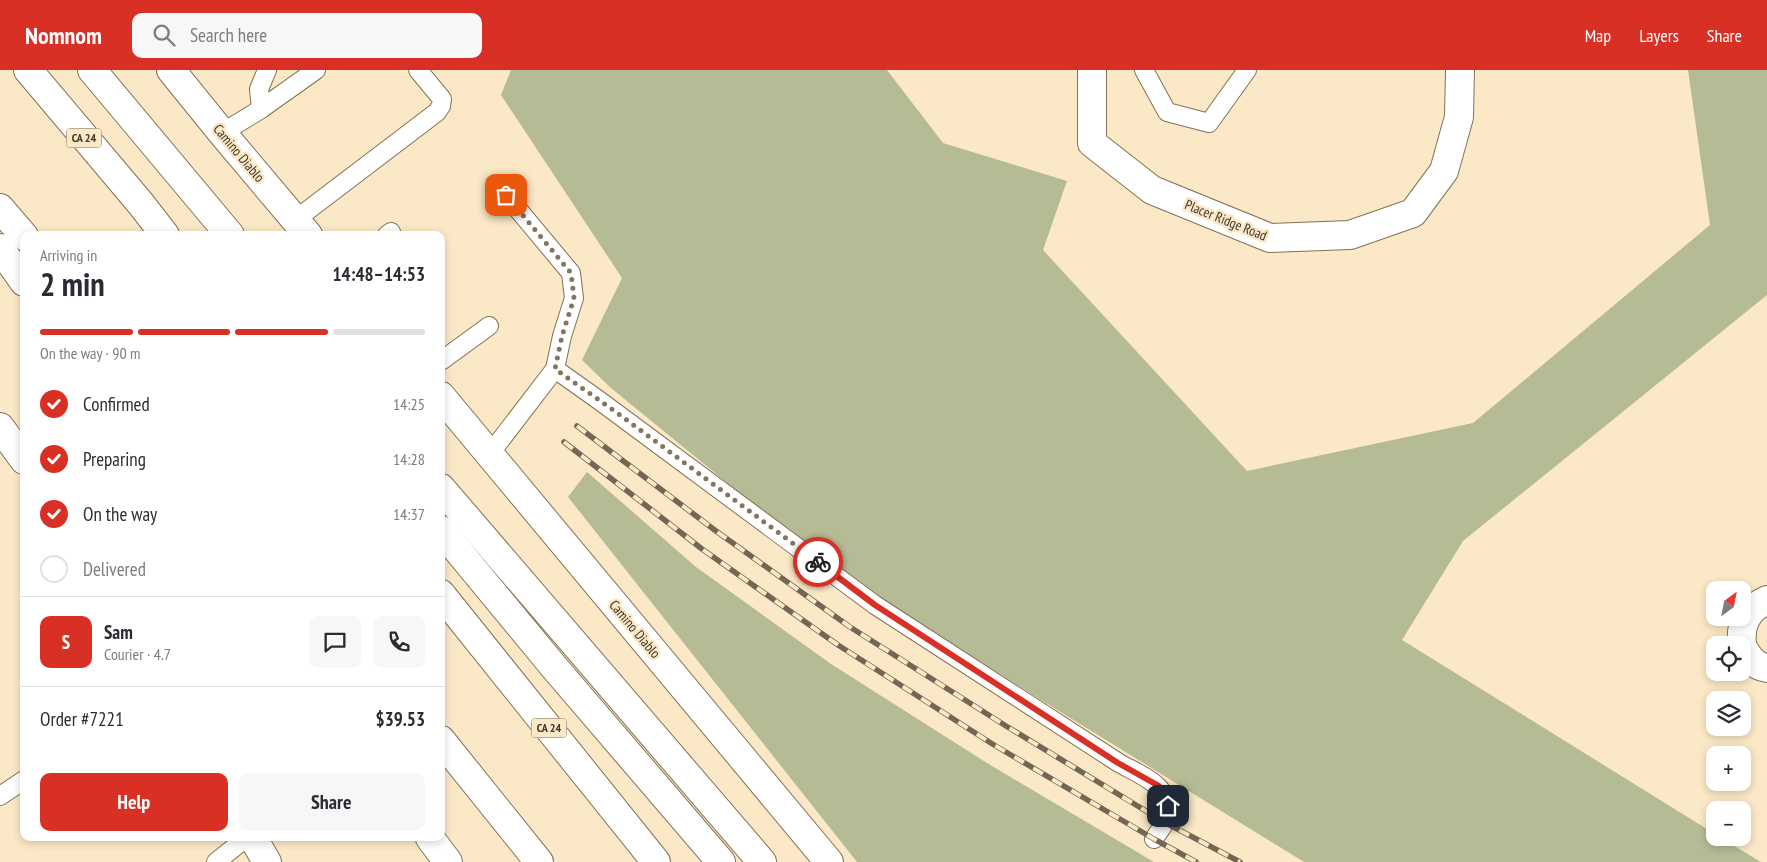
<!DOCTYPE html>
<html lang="en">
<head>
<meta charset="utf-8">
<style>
  body { margin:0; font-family:"PT Sans Narrow",sans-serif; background:#f7f7f7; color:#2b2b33; height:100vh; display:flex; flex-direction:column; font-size:19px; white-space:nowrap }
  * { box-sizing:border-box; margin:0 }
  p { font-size:16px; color:#7c7c81 }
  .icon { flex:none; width:28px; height:28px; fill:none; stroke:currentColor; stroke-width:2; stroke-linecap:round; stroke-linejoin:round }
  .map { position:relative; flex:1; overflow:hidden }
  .drawer { position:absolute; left:20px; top:161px; width:425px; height:610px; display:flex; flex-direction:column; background:#fff; border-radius:10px; box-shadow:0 2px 8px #0003 }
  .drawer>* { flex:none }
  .needle { width:32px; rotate:32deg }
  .buttons { position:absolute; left:1706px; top:511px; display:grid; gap:10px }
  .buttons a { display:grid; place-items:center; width:45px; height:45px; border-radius:10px; background:#fff; box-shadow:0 2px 8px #0003; font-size:25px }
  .pin { position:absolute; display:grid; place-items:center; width:42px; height:42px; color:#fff; margin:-21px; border-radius:10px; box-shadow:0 2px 8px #0006 }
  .courier { position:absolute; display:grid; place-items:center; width:50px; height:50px; margin:-25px; border:4px solid #d93025; border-radius:50%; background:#fff; color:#222; box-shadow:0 1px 6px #0007 }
  .overview em { font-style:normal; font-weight:700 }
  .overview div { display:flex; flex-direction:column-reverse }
  .overview { display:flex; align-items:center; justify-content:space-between; height:85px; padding:0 20px }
  h1 { font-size:32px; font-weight:700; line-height:38px }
  .bar { display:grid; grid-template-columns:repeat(4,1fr); gap:8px 5px; align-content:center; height:60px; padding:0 20px }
  .bar i { height:6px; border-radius:4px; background:#e1e1e2 }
  .bar .on { background:#d93025 }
  .bar p { grid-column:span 4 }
  .line { display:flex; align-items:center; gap:12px; padding:0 20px; border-top:1px solid #e1e1e2 }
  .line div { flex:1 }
  .round { display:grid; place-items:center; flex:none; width:52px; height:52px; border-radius:10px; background:#f7f7f7 }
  ol { padding:0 20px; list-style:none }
  li { display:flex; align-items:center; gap:15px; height:55px }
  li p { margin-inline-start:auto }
  li .icon { padding:5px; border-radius:50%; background:#d93025; color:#fff; stroke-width:4 }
  li:last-child { color:#7c7c81 }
  li i { width:28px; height:28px; border:2px solid #e1e1e2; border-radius:50% }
  .button { display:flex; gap:10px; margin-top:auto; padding:10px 20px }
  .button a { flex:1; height:58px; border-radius:10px; background:#d93025; color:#fff; font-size:20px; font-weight:700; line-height:58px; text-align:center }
  .button a+a { background:#f7f7f7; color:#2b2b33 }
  header { display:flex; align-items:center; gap:30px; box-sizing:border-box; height:70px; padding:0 25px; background:#d93025; color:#fff }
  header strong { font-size:24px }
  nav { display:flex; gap:28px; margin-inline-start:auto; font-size:18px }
  .search { width:350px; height:45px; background:#f7f7f7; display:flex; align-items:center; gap:12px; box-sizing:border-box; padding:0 18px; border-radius:10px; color:#7c7c81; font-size:19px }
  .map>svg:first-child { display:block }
  .green { fill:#b5bb94 }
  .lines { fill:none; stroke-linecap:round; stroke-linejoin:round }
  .lane-casing { stroke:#837254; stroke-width:20 }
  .street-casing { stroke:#837254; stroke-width:30 }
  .secondary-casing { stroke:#837254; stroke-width:30 }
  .highway-casing { stroke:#837254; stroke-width:30 }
  .lane { stroke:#fff; stroke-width:18 }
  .street { stroke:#fff; stroke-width:28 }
  .secondary { stroke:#fff; stroke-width:28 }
  .highway { stroke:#fff; stroke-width:28 }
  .rail-casing { stroke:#726754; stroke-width:5.5 }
  .rail { stroke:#fbe8c6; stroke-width:4; stroke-dasharray:11; stroke-linecap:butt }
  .done { stroke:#827662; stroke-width:5; stroke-dasharray:0 9 }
  .route { stroke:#d93025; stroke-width:6 }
  .labels { text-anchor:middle; stroke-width:5; stroke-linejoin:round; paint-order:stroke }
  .shield { fill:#fbe8c6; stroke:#796e5a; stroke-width:1 }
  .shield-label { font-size:12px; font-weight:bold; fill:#41392c }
  .street-label { font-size:14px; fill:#41392c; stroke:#fbe8c6 }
</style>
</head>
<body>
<header>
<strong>Nomnom</strong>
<div class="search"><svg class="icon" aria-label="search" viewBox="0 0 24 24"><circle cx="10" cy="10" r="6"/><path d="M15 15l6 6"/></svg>Search here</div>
<nav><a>Map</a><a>Layers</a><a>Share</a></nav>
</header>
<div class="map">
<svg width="1767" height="792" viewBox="0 0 1767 792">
  <rect width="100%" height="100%" fill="#fbe8c6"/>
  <g class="green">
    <polygon points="511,0 887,0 943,73 1067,111 1043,180 1247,401 1473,353 1710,155 1688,0 1767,0 1767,225 1463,471 1402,570 1715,764 1715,768 1721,768 1761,792 1304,792 1028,622 872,522 742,425 611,318 582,290 622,208 501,25"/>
    <polygon points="587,402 696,497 831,594 987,693 1154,792 857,792 568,427"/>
  </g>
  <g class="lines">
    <g class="lane-casing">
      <g id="lane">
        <polyline points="1144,0 1167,42 1209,53 1247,0"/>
        <polyline points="261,39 259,19 267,0"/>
        <polyline points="222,63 261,39 316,0"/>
        <polyline points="295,150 437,42 441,36 442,29 418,0"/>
        <polyline points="387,165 391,162"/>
        <polyline points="441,291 489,256"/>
        <path d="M 555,299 L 600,331 L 875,535 L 1119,693 C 1142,706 1178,718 1165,752 C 1162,758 1157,764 1154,769"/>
        <polyline points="489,385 555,299 562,266 574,228 571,203 506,125"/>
        <polyline points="0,726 24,710"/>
        <polyline points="216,792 246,768"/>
      </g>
    </g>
    <g class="street-casing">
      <g id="street">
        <polyline points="1092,0 1092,73 1152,120 1270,168 1350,165 1413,143 1444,101 1459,47 1460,0"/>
        <polyline points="0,357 24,390"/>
        <path d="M 1742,575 C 1740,554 1747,539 1767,530"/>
        <path d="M 1742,576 C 1748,587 1754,596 1767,598"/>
        <polyline points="253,768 267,792"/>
      </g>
    </g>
    <g class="secondary-casing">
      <g id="secondary">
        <polyline points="171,0 222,63 308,165"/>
        <polyline points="441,326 829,792"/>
      </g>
    </g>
    <g class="highway-casing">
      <g id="highway">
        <polyline points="28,0 141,134 165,165"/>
        <polyline points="92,0 230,165"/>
        <polyline points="0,138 24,166"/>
        <polyline points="0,178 24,212"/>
        <polyline points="441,418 762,792"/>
        <polyline points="441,460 554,597 721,792"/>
        <polyline points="441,524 656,792"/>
        <polyline points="441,670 539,792"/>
        <polyline points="430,768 448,792"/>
      </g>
    </g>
    <use href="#lane" class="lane"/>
    <use href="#street" class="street"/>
    <use href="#secondary" class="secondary"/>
    <use href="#highway" class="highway"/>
    <g class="rail-casing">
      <g id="rail">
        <polyline points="577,356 716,461 850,557 1006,656 1164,752 1240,792"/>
        <polyline points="564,372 702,479 838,575 994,675 1154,769 1196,792"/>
      </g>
    </g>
    <use href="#rail" class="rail"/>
  </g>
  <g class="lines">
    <polyline class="done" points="506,125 571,203 574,228 562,266 555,299 616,342 818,492"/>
    <polyline class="route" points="818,492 875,535 1118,693 1159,716 1168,736"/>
  </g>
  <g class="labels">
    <g class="shield">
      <rect x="66.5" y="58.5" width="35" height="19" rx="4"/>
      <rect x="531.5" y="648.5" width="35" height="19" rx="4"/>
    </g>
    <g class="shield-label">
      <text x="84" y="72">CA 24</text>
      <text x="549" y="662">CA 24</text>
    </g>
    <g class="street-label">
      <text transform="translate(239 83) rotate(50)" y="5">Camino Diablo</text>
      <text transform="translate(1226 150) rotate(22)" y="5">Placer Ridge Road</text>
      <text transform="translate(635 559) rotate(50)" y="5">Camino Diablo</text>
    </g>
  </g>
</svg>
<div class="buttons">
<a><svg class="needle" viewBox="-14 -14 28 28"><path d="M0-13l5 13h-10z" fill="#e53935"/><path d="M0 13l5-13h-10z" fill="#7c7c81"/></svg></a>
<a><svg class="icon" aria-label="locate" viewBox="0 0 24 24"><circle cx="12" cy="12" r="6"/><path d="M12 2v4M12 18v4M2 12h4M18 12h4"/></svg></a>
<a><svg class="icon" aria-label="layers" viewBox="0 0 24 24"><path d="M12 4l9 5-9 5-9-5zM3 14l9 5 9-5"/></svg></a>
<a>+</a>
<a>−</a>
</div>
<div class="pin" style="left:506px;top:125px;background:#ea580c"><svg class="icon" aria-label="bag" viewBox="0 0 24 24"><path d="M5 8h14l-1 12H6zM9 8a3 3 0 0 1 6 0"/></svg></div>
<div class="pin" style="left:1168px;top:736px;background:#1f2937"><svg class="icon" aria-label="home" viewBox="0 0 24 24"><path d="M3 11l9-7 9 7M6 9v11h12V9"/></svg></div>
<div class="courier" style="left:818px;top:492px"><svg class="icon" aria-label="bike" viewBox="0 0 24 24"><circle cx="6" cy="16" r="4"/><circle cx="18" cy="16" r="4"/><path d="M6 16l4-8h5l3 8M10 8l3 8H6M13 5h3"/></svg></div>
<section class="drawer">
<div class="overview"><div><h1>2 min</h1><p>Arriving in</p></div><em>14:48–14:53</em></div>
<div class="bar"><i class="on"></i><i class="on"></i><i class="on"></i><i></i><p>On the way · 90 m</p></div>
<ol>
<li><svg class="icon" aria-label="check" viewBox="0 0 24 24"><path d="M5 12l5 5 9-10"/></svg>Confirmed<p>14:25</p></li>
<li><svg class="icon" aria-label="check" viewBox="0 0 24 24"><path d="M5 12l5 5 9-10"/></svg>Preparing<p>14:28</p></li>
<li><svg class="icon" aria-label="check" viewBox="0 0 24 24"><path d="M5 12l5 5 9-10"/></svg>On the way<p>14:37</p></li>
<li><i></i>Delivered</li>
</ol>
<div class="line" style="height:90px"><b class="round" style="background:#d93025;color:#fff">S</b><div><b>Sam</b><p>Courier · 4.7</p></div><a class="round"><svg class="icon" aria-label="chat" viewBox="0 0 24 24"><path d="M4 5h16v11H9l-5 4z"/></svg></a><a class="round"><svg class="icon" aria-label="phone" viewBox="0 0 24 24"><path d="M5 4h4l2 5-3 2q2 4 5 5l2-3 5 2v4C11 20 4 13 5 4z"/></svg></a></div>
<div class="line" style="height:65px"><div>Order #7221</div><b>$39.53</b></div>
<div class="button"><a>Help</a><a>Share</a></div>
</section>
</div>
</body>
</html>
